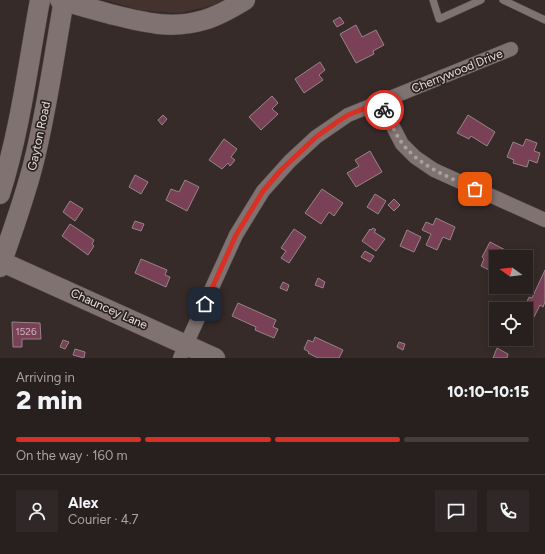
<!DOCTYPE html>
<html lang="en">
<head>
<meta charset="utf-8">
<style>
  body { margin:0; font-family:Figtree,sans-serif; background:#302828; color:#f1f3f6; height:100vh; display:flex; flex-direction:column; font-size:15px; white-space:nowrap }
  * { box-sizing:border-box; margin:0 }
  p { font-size:13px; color:#a5a3a4 }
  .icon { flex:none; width:22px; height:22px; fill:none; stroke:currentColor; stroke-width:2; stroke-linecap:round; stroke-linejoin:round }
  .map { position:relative; height:358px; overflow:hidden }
  .details { display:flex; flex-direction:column; background:#28201f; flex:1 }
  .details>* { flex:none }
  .needle { width:26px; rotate:285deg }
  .fabs { position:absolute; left:489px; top:250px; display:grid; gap:8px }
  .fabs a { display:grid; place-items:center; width:44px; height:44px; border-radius:0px; background:#28201f; box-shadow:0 2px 10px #0003,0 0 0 1px #443e3d; font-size:20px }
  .pin { position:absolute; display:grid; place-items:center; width:34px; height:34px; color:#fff; margin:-17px; border-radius:8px; box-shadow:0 2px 6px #0006 }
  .courier { position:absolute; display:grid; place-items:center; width:40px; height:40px; margin:-20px; border:3px solid #d93025; border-radius:50%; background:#fff; color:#222; box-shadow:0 1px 5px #0007 }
  .headline em { font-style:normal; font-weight:800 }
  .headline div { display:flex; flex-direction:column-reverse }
  .headline { display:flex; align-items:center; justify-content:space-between; height:68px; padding:0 16px }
  h1 { font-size:26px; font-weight:800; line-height:30px }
  .bar { display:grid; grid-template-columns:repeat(4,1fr); gap:6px 4px; align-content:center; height:48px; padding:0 16px }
  .bar i { height:5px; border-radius:3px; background:#443e3d }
  .bar .active { background:#d93025 }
  .bar p { grid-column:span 4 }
  .line { display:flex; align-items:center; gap:10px; padding:0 16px; border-top:1px solid #443e3d }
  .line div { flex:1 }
  .round { display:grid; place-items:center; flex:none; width:42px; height:42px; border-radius:0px; background:#302828 }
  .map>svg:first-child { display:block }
  .built { fill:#43322e }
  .building { fill:#7a4056; stroke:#93868a }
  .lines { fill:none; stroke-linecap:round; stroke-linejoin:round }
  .lane-casing { stroke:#514947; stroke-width:8 }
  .street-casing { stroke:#514947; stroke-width:15 }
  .secondary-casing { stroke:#514947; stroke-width:21 }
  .lane { stroke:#7f7270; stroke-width:7 }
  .street { stroke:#7f7270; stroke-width:14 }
  .secondary { stroke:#7f7270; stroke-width:20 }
  .done { stroke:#a8a09f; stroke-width:4; stroke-dasharray:0 7.2 }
  .route { stroke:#d93025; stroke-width:5 }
  .labels { text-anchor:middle; stroke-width:3.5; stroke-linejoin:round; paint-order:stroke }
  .number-label { font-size:10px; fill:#cbb7bc }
  .street-label { font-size:12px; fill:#e6dfde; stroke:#2c2220 }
</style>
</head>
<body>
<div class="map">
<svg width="545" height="358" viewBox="0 0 545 358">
  <rect width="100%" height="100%" fill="#362b29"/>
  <polygon class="built" points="107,0 224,0 213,5 180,13 138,10"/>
  <g class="building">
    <polygon points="340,17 344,23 337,27 333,21"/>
    <polygon points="356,25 362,37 376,30 384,45 373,51 374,54 356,63 340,34"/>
    <polygon points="320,62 325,70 319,75 323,80 304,93 295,79"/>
    <polygon points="272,96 278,103 272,109 278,114 261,130 249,117"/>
    <polygon points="163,115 167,119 162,125 158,120"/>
    <polygon points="468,115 495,132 487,146 471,136 469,139 457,133"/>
    <polygon points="224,139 237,149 231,157 235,160 230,166 228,163 222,169 209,160"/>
    <polygon points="526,139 537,143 534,151 540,153 537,163 529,160 527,167 513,163 514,160 507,157 513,142 523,146"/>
    <polygon points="370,151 382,172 356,187 347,173 359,166 355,160"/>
    <polygon points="135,175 148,182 141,194 129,187"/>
    <polygon points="185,180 199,187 187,211 166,200 171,189 179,192"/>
    <polygon points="322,189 343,203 334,216 329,212 321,224 305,213"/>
    <polygon points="375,194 386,201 378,214 367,207"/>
    <polygon points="394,199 400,205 394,211 388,205"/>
    <polygon points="70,201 83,209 75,221 63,212"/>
    <polygon points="436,218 455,227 450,240 443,237 437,250 426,245 431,234 422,230 426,222 433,225"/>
    <polygon points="135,221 144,224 141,231 132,228"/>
    <polygon points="70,224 94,240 92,244 94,246 88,255 62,236"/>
    <polygon points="373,228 376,230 374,232 385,239 376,251 362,241 370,229 371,230"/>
    <polygon points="294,229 306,237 289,263 281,258 286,251 281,248"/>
    <polygon points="407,230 421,237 414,252 400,246"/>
    <polygon points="490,242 513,254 512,257 496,257 496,264 492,263 489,270 481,266 484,259 482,257"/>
    <polygon points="365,251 374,256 370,262 361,257"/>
    <polygon points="141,259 167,270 165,275 170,277 166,287 135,273"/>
    <polygon points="545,270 545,302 543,307 540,305 534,317 526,314 526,309 524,309 529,297 532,298"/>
    <polygon points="318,278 325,282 323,288 315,285"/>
    <polygon points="283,282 289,285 287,291 280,288"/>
    <polygon points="238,303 276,320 273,327 278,329 274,338 255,330 256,327 232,316"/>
    <polygon points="12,322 40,323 41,339 22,339 22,347 13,347"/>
    <polygon points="315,337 343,350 339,358 318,358 308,353 309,352 304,349 308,340 313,342"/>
    <polygon points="63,340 69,342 65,349 60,347"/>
    <polygon points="399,342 405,344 403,350 397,347"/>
    <polygon points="497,348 508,354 507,358 493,358"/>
    <polygon points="75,349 85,352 84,358 73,355"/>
  </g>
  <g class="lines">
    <g class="lane-casing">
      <g id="lane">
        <polyline points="433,0 439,19 481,0"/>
        <polyline points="503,0 545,20"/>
      </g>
    </g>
    <g class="street-casing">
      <g id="street">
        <polyline points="380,102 402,144 415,157 434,170 545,220"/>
        <polyline points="180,358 236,235 263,191 290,161 316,137 348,115 511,49"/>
      </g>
    </g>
    <g class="secondary-casing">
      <g id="secondary">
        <path d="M 60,0 C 77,5 93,9 110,14 C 142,22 171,30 204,20 C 218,16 232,8 245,0"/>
        <path d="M 0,194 C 20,131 28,65 40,0"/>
        <polyline points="0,261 215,358"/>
        <path d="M 0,267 C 12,233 24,200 33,165 C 47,111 54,55 64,0"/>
      </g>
    </g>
    <use href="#lane" class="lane"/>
    <use href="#street" class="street"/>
    <use href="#secondary" class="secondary"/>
  </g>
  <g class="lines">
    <path class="done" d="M 384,110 C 390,121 395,133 402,143 C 420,167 449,177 475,189"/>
    <polyline class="route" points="205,304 236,235 263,191 281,170 316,137 337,122 348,115 380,102 384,110"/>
  </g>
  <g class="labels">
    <g class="number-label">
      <text x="26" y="335">1526</text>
    </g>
    <g class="street-label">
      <text transform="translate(457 71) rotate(-22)" y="4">Cherrywood Drive</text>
      <text transform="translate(39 136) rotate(-78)" y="4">Gayton Road</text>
      <text transform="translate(109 309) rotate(24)" y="4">Chauncey Lane</text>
    </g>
  </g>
</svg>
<div class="fabs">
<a><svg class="needle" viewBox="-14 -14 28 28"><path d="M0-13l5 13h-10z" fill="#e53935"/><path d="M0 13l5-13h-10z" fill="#a5a3a4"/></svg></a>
<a><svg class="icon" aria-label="locate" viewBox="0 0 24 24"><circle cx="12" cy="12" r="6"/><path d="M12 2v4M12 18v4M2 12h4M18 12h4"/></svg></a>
</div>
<div class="pin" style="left:475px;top:189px;background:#ea580c"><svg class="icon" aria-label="bag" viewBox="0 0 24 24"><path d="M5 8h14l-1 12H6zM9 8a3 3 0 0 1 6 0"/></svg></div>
<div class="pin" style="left:205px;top:304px;background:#1f2937"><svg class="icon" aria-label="home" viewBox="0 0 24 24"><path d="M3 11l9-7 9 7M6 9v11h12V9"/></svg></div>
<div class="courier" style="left:384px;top:110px"><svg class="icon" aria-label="bike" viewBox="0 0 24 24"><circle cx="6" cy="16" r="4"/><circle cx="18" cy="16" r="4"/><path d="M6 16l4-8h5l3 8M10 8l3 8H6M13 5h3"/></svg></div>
</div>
<section class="details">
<div class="headline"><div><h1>2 min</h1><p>Arriving in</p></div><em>10:10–10:15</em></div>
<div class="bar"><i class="active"></i><i class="active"></i><i class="active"></i><i></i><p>On the way · 160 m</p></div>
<div class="line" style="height:72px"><a class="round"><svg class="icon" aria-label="person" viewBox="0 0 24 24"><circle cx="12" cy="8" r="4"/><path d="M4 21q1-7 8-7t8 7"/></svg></a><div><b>Alex</b><p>Courier · 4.7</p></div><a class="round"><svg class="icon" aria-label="chat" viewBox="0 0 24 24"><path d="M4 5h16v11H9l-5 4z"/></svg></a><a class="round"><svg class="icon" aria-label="phone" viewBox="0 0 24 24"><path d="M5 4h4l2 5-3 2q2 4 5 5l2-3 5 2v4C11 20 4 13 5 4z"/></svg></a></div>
</section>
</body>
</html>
